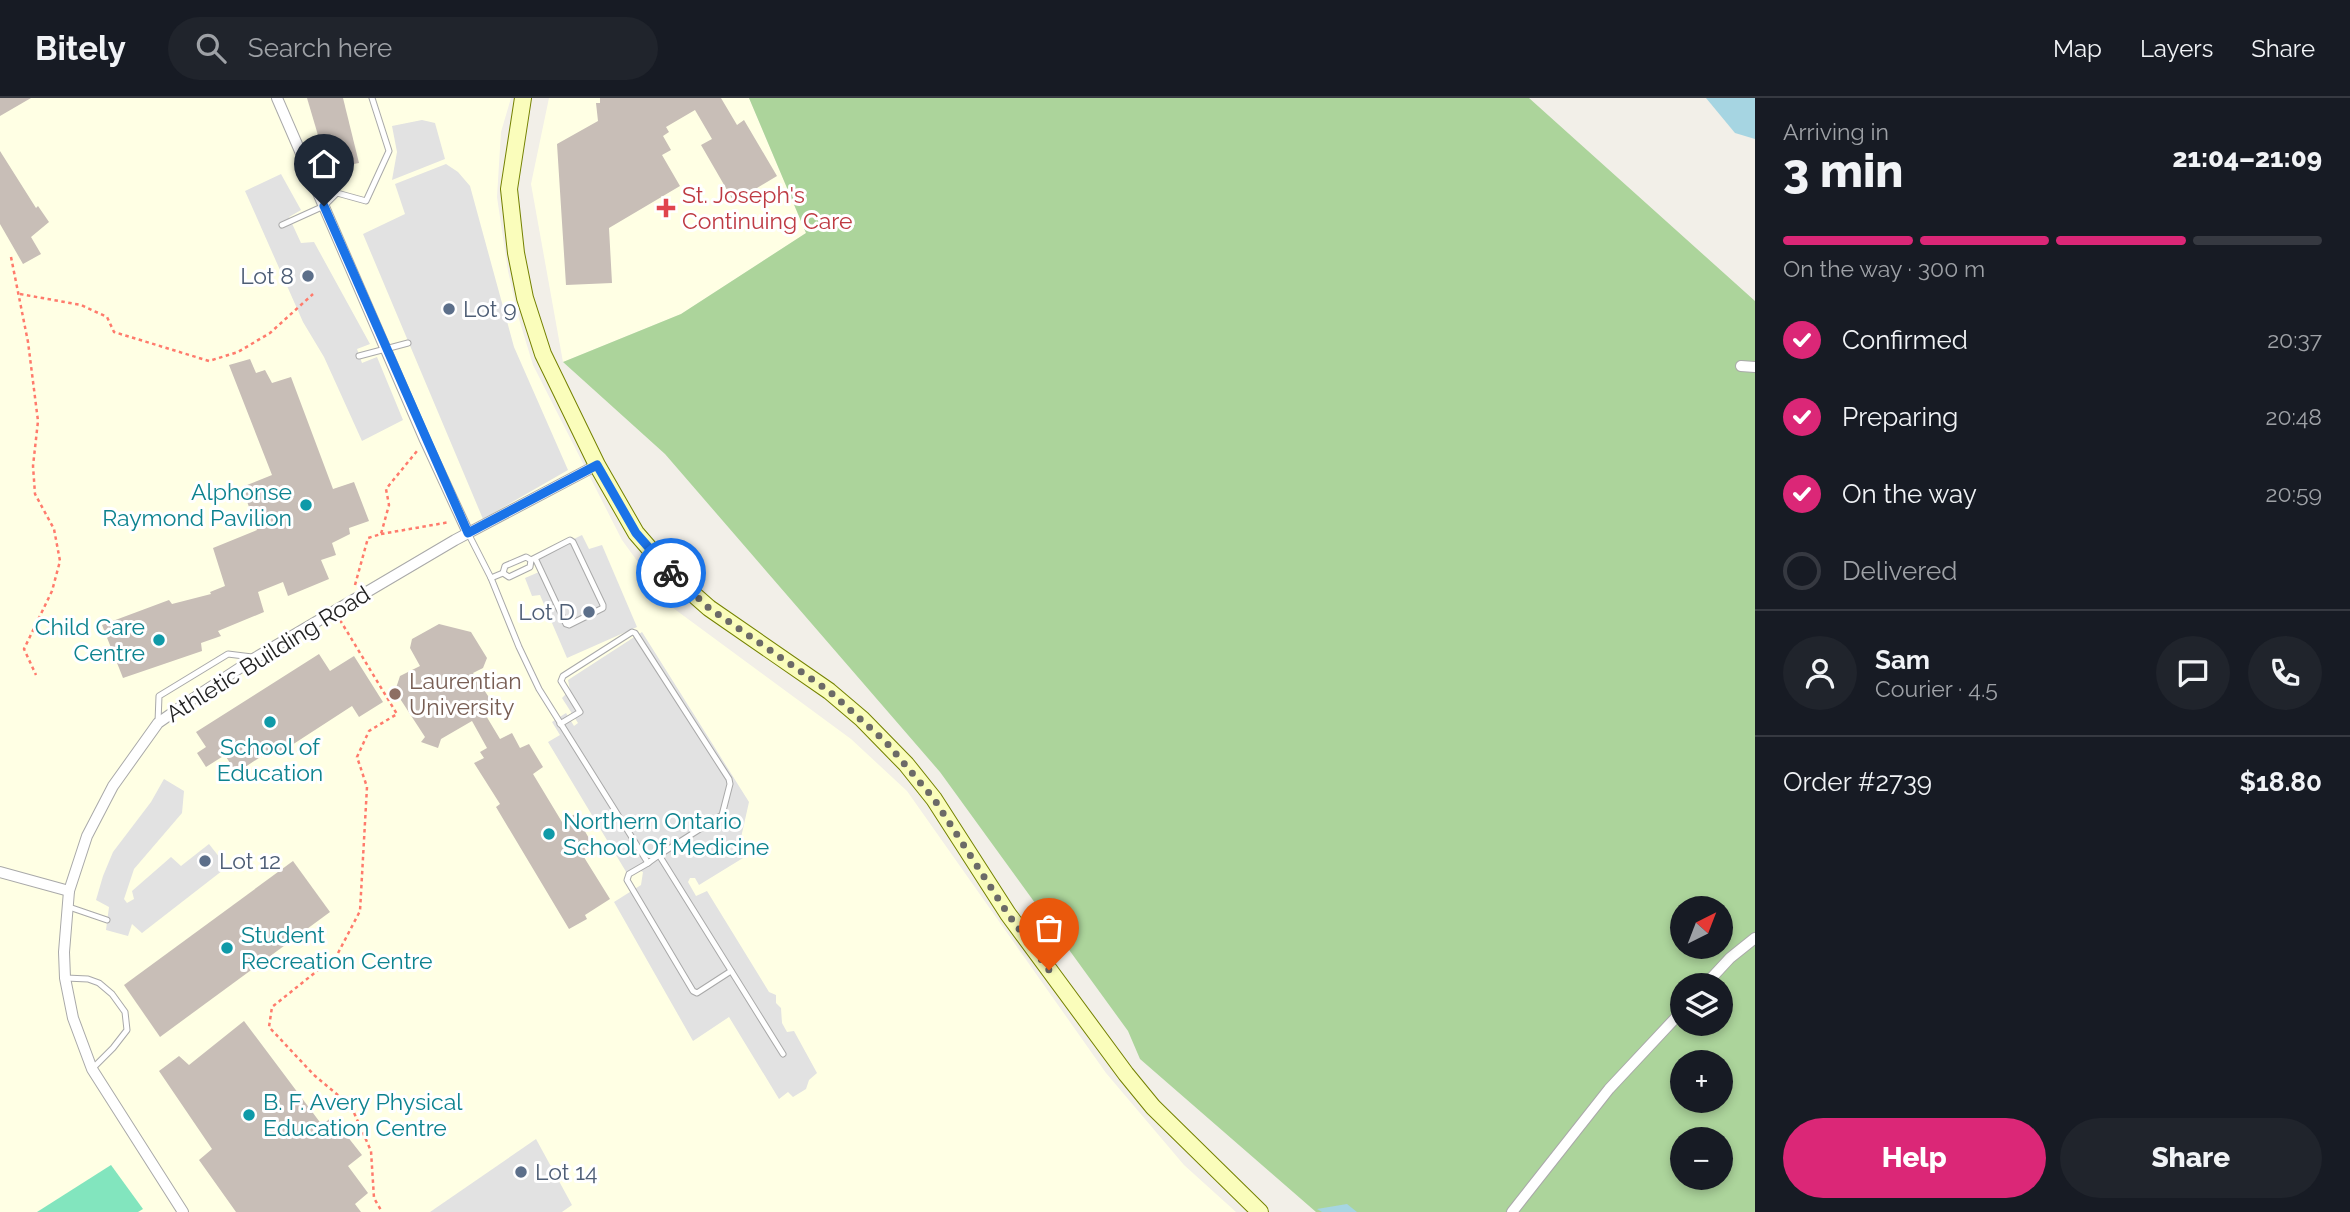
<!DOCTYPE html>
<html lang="en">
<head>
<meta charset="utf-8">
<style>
  body { margin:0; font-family:Raleway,sans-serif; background:#20242c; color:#f1f3f6; height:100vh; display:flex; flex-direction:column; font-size:26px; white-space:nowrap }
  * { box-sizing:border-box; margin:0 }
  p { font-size:23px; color:#9ea1a6 }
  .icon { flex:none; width:38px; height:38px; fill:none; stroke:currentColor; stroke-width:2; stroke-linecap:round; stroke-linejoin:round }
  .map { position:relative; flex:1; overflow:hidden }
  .details { display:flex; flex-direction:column; background:#171b24; width:595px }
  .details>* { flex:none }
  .needle { width:46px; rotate:42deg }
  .tools { position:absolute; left:1670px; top:798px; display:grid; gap:14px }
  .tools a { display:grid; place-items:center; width:63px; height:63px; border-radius:50%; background:#171b24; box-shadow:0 4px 10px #0003; font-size:35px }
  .pin { position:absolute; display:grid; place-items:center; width:60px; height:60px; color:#fff; margin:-72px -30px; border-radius:50% 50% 50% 0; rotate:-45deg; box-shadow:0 0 7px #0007 }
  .pin .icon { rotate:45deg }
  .courier { position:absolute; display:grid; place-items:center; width:70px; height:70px; margin:-35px; border:5px solid #1a73e8; border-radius:50%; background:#fff; color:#222; box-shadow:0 2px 9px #0007 }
  .head em { font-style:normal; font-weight:800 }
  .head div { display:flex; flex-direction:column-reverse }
  .head { display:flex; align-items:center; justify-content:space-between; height:119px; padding:0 28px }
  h1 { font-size:46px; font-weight:800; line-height:52px }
  .bar { display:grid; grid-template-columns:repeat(4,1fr); gap:10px 7px; align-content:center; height:84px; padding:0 28px }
  .bar i { height:9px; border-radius:5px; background:#363941 }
  .bar .active { background:#db2777 }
  .bar p { grid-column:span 4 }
  .line { display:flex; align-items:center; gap:18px; padding:0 28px; border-top:2px solid #363941 }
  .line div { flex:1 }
  .round { display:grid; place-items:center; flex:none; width:74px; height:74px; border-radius:37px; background:#20242c }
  ol { padding:0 28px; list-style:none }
  li { display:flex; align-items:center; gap:21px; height:77px }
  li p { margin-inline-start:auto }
  li .icon { padding:7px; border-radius:50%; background:#db2777; color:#fff; stroke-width:4 }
  li:last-child { color:#9ea1a6 }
  li i { width:38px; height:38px; border:4px solid #363941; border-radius:50% }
  .button { display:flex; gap:14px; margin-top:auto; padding:14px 28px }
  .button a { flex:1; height:80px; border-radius:42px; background:#db2777; color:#fff; font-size:28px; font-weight:800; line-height:80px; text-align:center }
  .button a+a { background:#20242c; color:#f1f3f6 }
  header { display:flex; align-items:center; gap:42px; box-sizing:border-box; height:98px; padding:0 35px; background:#171b24; border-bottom:2px solid #363941 }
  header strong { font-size:33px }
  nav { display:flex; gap:38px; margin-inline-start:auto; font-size:24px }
  .search { width:490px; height:63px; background:#20242c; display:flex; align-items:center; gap:18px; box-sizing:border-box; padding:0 24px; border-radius:38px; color:#9ea1a6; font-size:26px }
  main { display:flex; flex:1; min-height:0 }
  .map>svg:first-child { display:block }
  .education { fill:#ffffe4 }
  .forest { fill:#acd49b; fill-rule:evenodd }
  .pitch { fill:#82e5be }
  .parking { fill:#e2e2e2 }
  .water { fill:#a6d5e2 }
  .building { fill:#c8beb7 }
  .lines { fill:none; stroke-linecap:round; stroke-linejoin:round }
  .lane-casing { stroke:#a9a9a9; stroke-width:7 }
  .street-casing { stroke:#a9a9a9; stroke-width:12 }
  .secondary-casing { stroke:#748100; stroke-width:18 }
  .path { stroke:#ff7b6c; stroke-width:2.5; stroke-dasharray:3.5 3.5; stroke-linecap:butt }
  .lane { stroke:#fff; stroke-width:5 }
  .street { stroke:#fff; stroke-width:10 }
  .secondary { stroke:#fafdbb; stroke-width:16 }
  .done { stroke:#6b6a67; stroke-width:7; stroke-dasharray:0 12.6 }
  .route { stroke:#1a73e8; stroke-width:9 }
  .health-dot { fill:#e0444e; stroke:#fff; stroke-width:2.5 }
  .service-dot { fill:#5c6f8a; stroke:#fff; stroke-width:2.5 }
  .culture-dot { fill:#0f9aa8; stroke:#fff; stroke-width:2.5 }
  .education-dot { fill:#8d6e63; stroke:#fff; stroke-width:2.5 }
  .labels { text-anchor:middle; stroke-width:6; stroke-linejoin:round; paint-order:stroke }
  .health-label { font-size:23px; fill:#be3a42; stroke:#fff; text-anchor:start }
  .service-label { font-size:23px; fill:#4e5e75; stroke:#fff; text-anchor:start }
  .culture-label { font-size:23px; fill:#0d838f; stroke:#fff; text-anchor:start }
  .street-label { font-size:23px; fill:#222; stroke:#fff }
  .education-label { font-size:23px; fill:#785e54; stroke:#fff; text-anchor:start }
</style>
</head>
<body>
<header>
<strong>Bitely</strong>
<div class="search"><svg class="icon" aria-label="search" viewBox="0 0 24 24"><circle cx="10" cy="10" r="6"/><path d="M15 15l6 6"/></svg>Search here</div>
<nav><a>Map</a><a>Layers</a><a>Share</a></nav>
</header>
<main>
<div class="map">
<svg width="1755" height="1114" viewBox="0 0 1755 1114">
  <rect width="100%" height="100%" fill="#f2efe8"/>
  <g class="education">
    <polygon points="0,0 511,0 501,34 497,99 508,173 519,221 533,267 622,442 669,507 851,641 907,693 1106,975 1184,1067 1236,1114 0,1114"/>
    <polygon points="549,0 749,0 806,135 681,216 563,264 531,86"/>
  </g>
  <path class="forest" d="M 749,0 L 1529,0 L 1755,203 L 1755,1114 L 1316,1114 L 1140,961 L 1128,933 L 940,674 L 665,356 L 563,264 L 681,216 L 806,135 ZM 1682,810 L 1720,810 L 1720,849 L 1682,849 ZM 1682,887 L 1720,887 L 1720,926 L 1682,926 ZM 1682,964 L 1720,964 L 1720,1003 L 1682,1003 ZM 1682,1041 L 1720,1041 L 1720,1080 L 1682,1080 Z"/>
  <polygon class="pitch" points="111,1067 143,1111 138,1114 37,1114"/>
  <g class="parking">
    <polygon points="422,22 435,25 445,61 392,82 397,54 392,28"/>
    <polygon points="446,66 458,74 470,88 514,249 568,372 483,421 363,136 405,116 395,86"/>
    <polygon points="281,76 301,112 289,119 301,145 314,144 370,246 357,251 362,265 377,259 403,322 362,343 324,259 303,224 245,93"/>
    <polygon points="582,437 589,451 602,447 637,529 567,560 540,497 532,498 525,480 539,474 534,461"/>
    <polygon points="642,534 749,704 738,753 743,760 699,787 695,780 690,780 688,784 696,798 707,793 769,894 776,897 776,905 781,910 782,925 787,934 794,933 817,975 809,982 806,991 793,999 788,994 779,1001 729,919 693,943 614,804 641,787 643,774 638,772 628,777 548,644 560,637 552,624 566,615 574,628 578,625 562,600 570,592 568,582"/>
    <polygon points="164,681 184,693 182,715 134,771 124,801 127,805 134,801 132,793 171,759 181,768 209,746 227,769 142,835 132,826 128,838 106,832 109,809 96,802 103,778 113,754 151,704"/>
    <polygon points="536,1041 572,1107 562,1114 430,1114"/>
  </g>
  <g class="water">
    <polygon points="1706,0 1755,0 1755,41 1735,35"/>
    <polygon points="1347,1106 1357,1114 1322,1114 1317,1111"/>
  </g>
  <g class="building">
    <polygon points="0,0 31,0 0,18"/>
    <polygon points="307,0 343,0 359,65 328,71"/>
    <polygon points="600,0 721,0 737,27 744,22 777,78 734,104 701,47 712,41 695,12 666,29 669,34 663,38 671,52 662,57 680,88 609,130 612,185 566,187 557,46 598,23 596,5 600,5"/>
    <polygon points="0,53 36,110 38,108 49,124 31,139 41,156 23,166 0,126"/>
    <polygon points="250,261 256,275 265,272 272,285 291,279 333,391 354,384 369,423 349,430 350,436 332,445 336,457 321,462 329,481 288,498 283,484 258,494 264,514 218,533 221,538 201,545 202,553 123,580 102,527 169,502 172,506 211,496 210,494 225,488 213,450 257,432 242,389 272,377 229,267"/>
    <polygon points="439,526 471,534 487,560 483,570 473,575 490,601 485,616 500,641 512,635 520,650 529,646 543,669 533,676 562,724 575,716 594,749 582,756 610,801 585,817 587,821 569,831 496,709 500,706 474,665 484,660 480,654 487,650 472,623 441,641 438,650 421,644 425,639 395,593 400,578 420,568 410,550 412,541"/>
    <polygon points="319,556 330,573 354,558 383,604 359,619 352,608 278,656 274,650 236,675 225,657 206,669 197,655 206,649 196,634"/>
    <polygon points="293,763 330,814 160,939 124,887"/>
    <polygon points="244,923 322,1027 332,1019 362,1057 348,1068 368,1095 355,1106 361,1114 236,1114 199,1062 212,1051 159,973 179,958 189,967"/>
  </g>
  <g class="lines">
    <g class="lane-casing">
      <g id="lane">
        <polyline points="282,127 324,108 337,95 366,103 389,53 372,0"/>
        <polyline points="359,258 408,245"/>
        <polyline points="468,435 491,480 519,549 539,591 648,765 659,757 783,956"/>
        <polyline points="503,475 509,479 530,469 531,462 535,460 570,442 573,444 603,507 603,510 569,527 566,526 535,460"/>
        <polyline points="491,480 503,475 505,468 526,459 531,462"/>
        <polyline points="158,624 159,598 228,556 252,559"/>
        <polyline points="560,626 580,614 561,583 563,578 632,534 635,535 729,681 730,686 722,717 659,757"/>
        <polyline points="648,765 629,776 627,782 693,893 697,895 731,873"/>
        <polyline points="69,809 107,822"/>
        <polyline points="66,880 88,881 99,885 112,896 125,914 127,932 113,950 92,971"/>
      </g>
    </g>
    <g class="street-casing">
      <g id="street">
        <polyline points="277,0 425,342 468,435"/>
        <polyline points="1741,268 1755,269"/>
        <polyline points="0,774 69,793"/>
        <polyline points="1705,887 1730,860 1755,840"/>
        <polyline points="183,1114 92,971 73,920 65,880 64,854 69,793 87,738 113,688 158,625 191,602 255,560 455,442 597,367"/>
        <polyline points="1512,1114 1609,991 1682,913"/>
      </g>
    </g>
    <g class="secondary-casing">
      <polyline id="secondary" points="523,0 509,91 516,155 525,200 543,256 597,367 636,435 675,480 709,510 829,593 862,621 906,666 934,701 1008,816 1126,976 1153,1009 1260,1114"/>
    </g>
    <g class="path">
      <polyline points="11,159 28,244 38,323 33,368 35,396 54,431 60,463 52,493 24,551 36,577"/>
      <polyline points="20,196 81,207 107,219 114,234 209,263 238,254 270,235 313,196"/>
      <polyline points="381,436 450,424"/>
      <polyline points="355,487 368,440 381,436 389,407 386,391 417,353"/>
      <polyline points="340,522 397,616 369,633 357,659 367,689 360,813 337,857 272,909 269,929 314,977 351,1008 371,1053 374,1100 382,1114"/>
    </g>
    <use href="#lane" class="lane"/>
    <use href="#street" class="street"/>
    <use href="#secondary" class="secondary"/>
  </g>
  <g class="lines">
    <polyline class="done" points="671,475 709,510 829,593 886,644 934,701 1008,816 1049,872"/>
    <polyline class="route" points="324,108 468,435 597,367 636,435 671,475"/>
  </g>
  <path class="health-dot" d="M662.5 99.5h7v7h7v7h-7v7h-7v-7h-7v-7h7z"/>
  <g class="service-dot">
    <circle cx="308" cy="178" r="7"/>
    <circle cx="449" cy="211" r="7"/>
    <circle cx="589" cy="514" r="7"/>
    <circle cx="205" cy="763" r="7"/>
    <circle cx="521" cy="1074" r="7"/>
  </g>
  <g class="culture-dot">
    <circle cx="306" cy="407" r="7"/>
    <circle cx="159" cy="542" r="7"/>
    <circle cx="270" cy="624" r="7"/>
    <circle cx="549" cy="736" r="7"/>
    <circle cx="227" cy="850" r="7"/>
    <circle cx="249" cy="1017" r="7"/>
  </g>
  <circle class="education-dot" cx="395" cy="596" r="7"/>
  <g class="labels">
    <g class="health-label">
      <text x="682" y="105">St. Joseph's<tspan x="682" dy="26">Continuing Care</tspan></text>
    </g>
    <g class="service-label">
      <text x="294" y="186" text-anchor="end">Lot 8</text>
      <text x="463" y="219">Lot 9</text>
      <text x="575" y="522" text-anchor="end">Lot D</text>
      <text x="219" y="771">Lot 12</text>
      <text x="535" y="1082">Lot 14</text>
    </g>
    <g class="culture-label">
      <text x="292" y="402" text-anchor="end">Alphonse<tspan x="292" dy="26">Raymond Pavilion</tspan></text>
      <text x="145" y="537" text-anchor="end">Child Care<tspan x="145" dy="26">Centre</tspan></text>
      <text x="270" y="657" text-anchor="middle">School of<tspan x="270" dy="26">Education</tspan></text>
      <text x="563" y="731">Northern Ontario<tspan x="563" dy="26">School Of Medicine</tspan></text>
      <text x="241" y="845">Student<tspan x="241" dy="26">Recreation Centre</tspan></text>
      <text x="263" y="1012">B. F. Avery Physical<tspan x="263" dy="26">Education Centre</tspan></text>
    </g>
    <g class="street-label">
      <text transform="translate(268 556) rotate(-32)" y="8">Athletic Building Road</text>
    </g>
    <g class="education-label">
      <text x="409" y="591">Laurentian<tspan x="409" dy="26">University</tspan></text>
    </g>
  </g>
</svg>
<div class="tools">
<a><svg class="needle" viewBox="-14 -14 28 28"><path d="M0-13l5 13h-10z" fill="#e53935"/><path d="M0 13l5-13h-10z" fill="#9ea1a6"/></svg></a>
<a><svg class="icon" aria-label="layers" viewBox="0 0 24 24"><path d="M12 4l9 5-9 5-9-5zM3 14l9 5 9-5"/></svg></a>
<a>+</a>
<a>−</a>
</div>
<div class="pin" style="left:1049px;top:872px;background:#ea580c"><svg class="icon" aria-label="bag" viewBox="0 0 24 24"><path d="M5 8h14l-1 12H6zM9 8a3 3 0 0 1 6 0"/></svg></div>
<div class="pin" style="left:324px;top:108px;background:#1f2937"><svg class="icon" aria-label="home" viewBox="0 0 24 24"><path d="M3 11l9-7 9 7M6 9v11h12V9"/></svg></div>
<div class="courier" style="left:671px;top:475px"><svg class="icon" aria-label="bike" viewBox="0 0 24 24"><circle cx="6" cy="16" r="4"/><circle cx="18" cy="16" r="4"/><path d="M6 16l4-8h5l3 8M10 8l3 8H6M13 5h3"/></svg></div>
</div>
<section class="details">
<div class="head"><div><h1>3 min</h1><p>Arriving in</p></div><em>21:04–21:09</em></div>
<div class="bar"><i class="active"></i><i class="active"></i><i class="active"></i><i></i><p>On the way · 300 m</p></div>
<ol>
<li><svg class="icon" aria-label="check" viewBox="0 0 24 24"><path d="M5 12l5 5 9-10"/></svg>Confirmed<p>20:37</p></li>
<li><svg class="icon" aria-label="check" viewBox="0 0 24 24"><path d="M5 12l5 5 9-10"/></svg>Preparing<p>20:48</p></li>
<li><svg class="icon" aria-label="check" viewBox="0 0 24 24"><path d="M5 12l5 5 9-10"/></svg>On the way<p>20:59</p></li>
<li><i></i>Delivered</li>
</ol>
<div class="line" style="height:126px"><a class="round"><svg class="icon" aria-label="person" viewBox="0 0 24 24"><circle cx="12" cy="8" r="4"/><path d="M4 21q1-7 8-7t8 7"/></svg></a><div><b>Sam</b><p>Courier · 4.5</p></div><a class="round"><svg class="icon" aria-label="chat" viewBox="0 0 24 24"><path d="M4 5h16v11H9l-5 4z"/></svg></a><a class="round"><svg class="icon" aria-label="phone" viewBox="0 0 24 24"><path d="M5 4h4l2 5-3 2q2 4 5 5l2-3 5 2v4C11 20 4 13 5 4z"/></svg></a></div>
<div class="line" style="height:91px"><div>Order #2739</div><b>$18.80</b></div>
<div class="button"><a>Help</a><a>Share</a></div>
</section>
</main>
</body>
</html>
